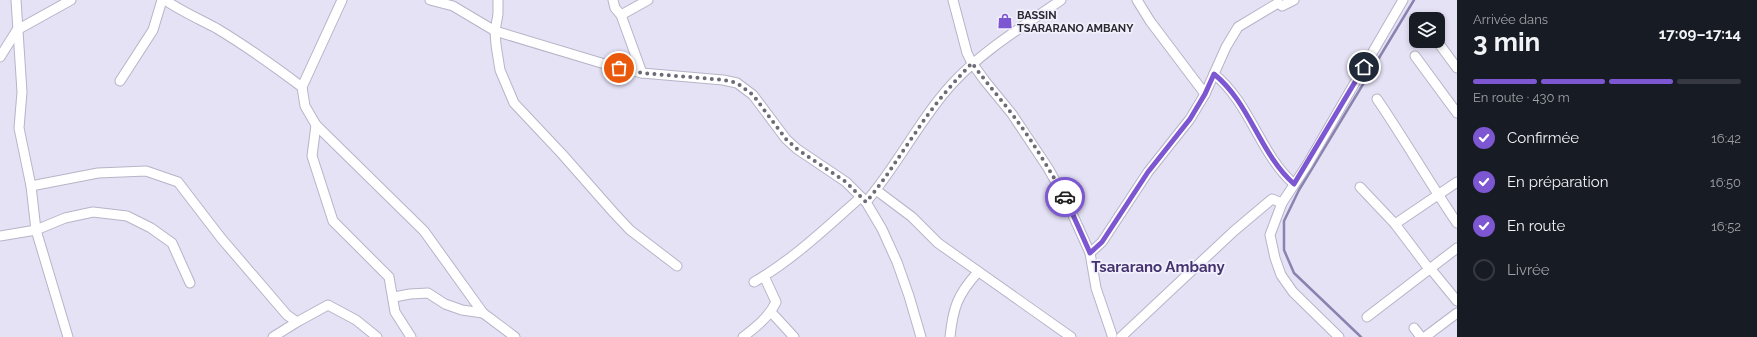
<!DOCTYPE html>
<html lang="fr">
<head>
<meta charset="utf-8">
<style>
  body { margin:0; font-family:Raleway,sans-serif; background:#242831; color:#f1f3f6; height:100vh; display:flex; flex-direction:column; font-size:15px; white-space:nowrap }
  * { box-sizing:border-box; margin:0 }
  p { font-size:13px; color:#9ea1a6 }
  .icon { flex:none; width:22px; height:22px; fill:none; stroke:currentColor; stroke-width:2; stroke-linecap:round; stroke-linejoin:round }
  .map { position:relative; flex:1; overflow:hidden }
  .drawer { display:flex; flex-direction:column; background:#171b24; width:300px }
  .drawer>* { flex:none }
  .fabs { position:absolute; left:1409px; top:12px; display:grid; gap:8px }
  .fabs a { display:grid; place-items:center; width:36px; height:36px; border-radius:8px; background:#171b24; box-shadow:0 2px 6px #0003; font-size:20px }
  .pin { position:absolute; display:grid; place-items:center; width:34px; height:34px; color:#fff; margin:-17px; border:2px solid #fff; border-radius:50%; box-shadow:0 1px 4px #0007 }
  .courier { position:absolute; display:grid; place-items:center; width:40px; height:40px; margin:-20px; border:3px solid #7c57d1; border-radius:50%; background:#fff; color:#222; box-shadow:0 1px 5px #0007 }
  .head em { font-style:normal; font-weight:700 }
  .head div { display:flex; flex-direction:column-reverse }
  .head { display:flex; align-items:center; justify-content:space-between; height:68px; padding:0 16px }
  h1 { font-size:26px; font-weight:700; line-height:30px }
  .bar { display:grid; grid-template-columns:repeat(4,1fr); gap:6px 4px; align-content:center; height:48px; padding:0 16px }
  .bar i { height:5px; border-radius:3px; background:#363941 }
  .bar .current { background:#7c57d1 }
  .bar p { grid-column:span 4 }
  ol { padding:0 16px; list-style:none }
  li { display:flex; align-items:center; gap:12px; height:44px }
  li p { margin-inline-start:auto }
  li .icon { padding:4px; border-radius:50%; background:#7c57d1; color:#fff; stroke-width:4 }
  li:last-child { color:#9ea1a6 }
  li i { width:22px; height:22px; border:2px solid #363941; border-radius:50% }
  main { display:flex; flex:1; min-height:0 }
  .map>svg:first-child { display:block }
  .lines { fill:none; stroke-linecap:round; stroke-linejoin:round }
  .stream { stroke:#8b82b0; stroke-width:2.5 }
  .minor-casing { stroke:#b7b4c7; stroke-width:11 }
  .minor { stroke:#fff; stroke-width:9 }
  .done { stroke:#6d6b77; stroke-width:4; stroke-dasharray:0 7.2 }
  .route { stroke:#7c57d1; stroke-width:5 }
  .labels { text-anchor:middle; stroke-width:3.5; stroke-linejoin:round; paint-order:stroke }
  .poi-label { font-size:11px; font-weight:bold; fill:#2c2b33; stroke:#f2f0fc; text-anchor:start }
  .district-label { font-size:15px; font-weight:bold; fill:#44336f; stroke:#f2f0fc }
</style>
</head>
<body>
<main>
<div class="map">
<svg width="1457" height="337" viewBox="0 0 1457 337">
  <rect width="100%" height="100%" fill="#e5e2f6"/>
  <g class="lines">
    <polyline class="stream" points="1361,337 1294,273 1284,250 1284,221 1299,190 1414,0"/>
    <g class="minor-casing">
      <g id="minor">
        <polyline points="16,0 22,92 19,128 31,186 36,230 68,337"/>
        <path d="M 165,0 C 181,11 199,19 216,28 C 246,46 274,66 302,87"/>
        <polyline points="342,0 302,87 305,106 316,125 424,231 483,313 515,337"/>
        <polyline points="430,0 453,6 495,31 608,65 642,73 723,80 737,83 753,95 786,139 797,149 846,182 866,202 882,229 897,262 909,296 921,337"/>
        <polyline points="498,0 498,14 495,31 496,45 500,70 514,103 562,154 614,213 630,230 677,266"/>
        <polyline points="613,0 615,8 621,15 642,73"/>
        <polyline points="953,0 967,53 972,63 985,81 1012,114 1048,168 1066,200 1090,253"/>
        <polyline points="1137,0 1150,21 1205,94"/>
        <polyline points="621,15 648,0"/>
        <polyline points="1437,41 1457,68"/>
        <polyline points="1415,56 1457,113"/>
        <polyline points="0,57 17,30 71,0"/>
        <path d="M 1214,74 C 1250,103 1260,154 1294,184"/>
        <polyline points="120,81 153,30 162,0"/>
        <path d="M 1377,99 C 1405,140 1429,182 1457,223"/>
        <polyline points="316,125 312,156 333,221 389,277 395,312 411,337"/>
        <polyline points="31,186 98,173 146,171 178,182 221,238 287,315 297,322 328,305 356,320 377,337"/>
        <polyline points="1360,187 1395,224 1426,265 1430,268 1457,301"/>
        <polyline points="876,190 912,217 938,243 1071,337"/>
        <path d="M 866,202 C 898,165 919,120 952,84 C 983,50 1024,26 1061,0"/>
        <polyline points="1395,224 1457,182"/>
        <polyline points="0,236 36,230 65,218 93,212 127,216 151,228 172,243 190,283"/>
        <path d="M 754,282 C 794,259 827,227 861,197"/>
        <polyline points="394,297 410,294 428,293 445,304 462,310 483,313"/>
        <polyline points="771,312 794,337"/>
        <polyline points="1367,317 1457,248"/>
        <polyline points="1414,328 1421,337"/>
        <polyline points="1112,335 1096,288 1090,253 1102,242 1148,172 1190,119 1205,94 1226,47 1238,27 1278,3 1282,6 1294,0"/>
        <polyline points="273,337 297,322"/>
        <path d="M 743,337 C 756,327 769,317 776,302 L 764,276"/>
        <path d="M 950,337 C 953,307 958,294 978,272"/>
        <polyline points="1121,337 1234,231 1272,199 1282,203"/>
        <polyline points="1339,337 1293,292 1281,275 1275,258 1270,235 1282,203 1307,165 1403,0"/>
        <polyline points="1425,337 1457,313"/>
      </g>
    </g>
    <use href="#minor" class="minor"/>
  </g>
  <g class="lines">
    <path class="done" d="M 619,68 L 642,73 L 724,80 L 737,83 L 753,95 L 786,139 L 797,149 L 846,182 L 866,202 C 885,180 899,156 916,132 C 932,107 952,84 972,63 C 985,81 999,97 1012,114 C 1032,140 1049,169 1065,197"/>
    <path class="route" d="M 1065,197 L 1090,253 L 1102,242 L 1148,172 L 1190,119 L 1205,94 L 1214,74 C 1250,103 1260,154 1294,184 L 1364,67"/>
  </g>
  <defs>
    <g id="shop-bare" transform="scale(1.2)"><path d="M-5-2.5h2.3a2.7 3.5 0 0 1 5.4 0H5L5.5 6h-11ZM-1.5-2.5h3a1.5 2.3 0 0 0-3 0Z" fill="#7c57d1" stroke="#f2f0fc" stroke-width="2.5" paint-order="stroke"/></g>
  </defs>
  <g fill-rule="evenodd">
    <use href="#shop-bare" x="1005" y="21"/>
  </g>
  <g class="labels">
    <g class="poi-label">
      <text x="1017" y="19">BASSIN<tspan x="1017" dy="13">TSARARANO AMBANY</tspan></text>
    </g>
    <g class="district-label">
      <text x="1158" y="272">Tsararano Ambany</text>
    </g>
  </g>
</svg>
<div class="fabs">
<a><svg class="icon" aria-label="layers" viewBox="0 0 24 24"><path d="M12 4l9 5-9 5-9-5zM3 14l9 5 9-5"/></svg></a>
</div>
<div class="pin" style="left:619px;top:68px;background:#ea580c"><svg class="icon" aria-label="bag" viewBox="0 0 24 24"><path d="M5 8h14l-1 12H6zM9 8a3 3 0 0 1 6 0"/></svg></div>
<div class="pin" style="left:1364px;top:67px;background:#1f2937"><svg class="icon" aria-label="home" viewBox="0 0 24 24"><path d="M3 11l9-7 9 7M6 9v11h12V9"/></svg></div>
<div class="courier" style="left:1065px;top:197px"><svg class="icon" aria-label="car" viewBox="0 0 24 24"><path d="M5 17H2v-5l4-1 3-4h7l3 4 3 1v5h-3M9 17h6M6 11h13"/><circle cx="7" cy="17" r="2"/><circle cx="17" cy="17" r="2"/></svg></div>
</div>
<section class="drawer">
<div class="head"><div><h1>3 min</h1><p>Arrivée dans</p></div><em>17:09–17:14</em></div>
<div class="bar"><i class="current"></i><i class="current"></i><i class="current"></i><i></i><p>En route · 430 m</p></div>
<ol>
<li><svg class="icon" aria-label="check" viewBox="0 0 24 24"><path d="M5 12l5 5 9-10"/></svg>Confirmée<p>16:42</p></li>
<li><svg class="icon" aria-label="check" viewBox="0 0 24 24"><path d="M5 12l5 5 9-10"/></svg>En préparation<p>16:50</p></li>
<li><svg class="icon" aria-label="check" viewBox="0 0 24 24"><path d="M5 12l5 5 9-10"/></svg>En route<p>16:52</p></li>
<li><i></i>Livrée</li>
</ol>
</section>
</main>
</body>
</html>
